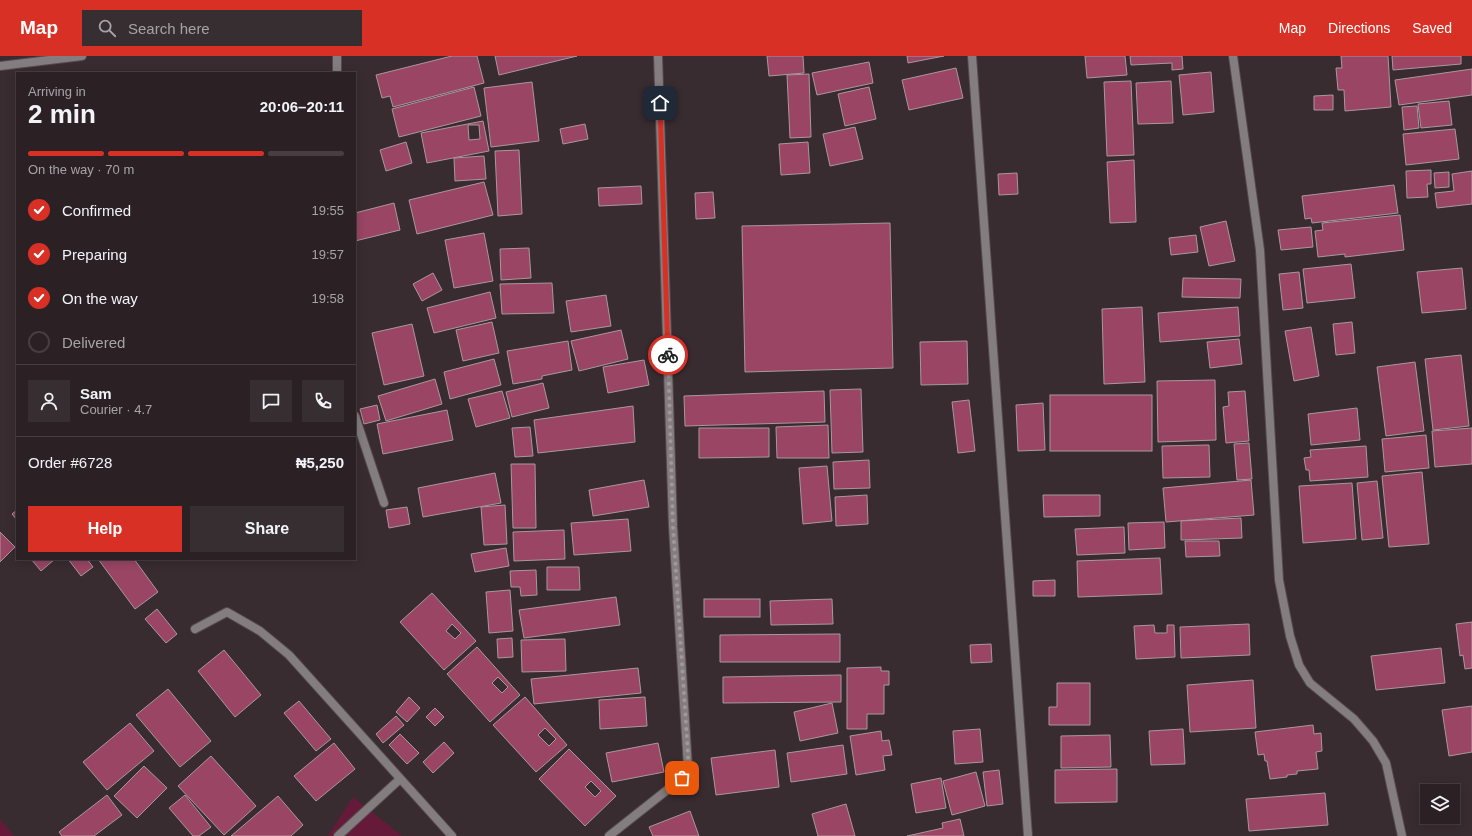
<!DOCTYPE html>
<html lang="en">
<head>
<meta charset="utf-8">
<style>
  body { margin:0; font-family:Helvetica,sans-serif; background:#372e31; color:#f1f3f6; height:100vh; display:flex; flex-direction:column; font-size:15px; white-space:nowrap }
  * { box-sizing:border-box; margin:0 }
  p { font-size:13px; color:#a6a3a6 }
  .icon { flex:none; width:22px; height:22px; fill:none; stroke:currentColor; stroke-width:2; stroke-linecap:round; stroke-linejoin:round }
  .map { position:relative; flex:1; overflow:hidden }
  .drawer { position:absolute; left:16px; top:16px; width:340px; height:488px; display:flex; flex-direction:column; background:#2b2124; border-radius:0px; box-shadow:0 2px 10px #0003,0 0 0 1px #473e41 }
  .drawer>* { flex:none }
  .controls { position:absolute; left:1420px; top:728px; display:grid; gap:8px }
  .controls a { display:grid; place-items:center; width:40px; height:40px; border-radius:0px; background:#2b2124; box-shadow:0 2px 10px #0003,0 0 0 1px #473e41; font-size:20px }
  .pin { position:absolute; display:grid; place-items:center; width:34px; height:34px; color:#fff; margin:-17px; border-radius:8px; box-shadow:0 2px 6px #0006 }
  .courier { position:absolute; display:grid; place-items:center; width:40px; height:40px; margin:-20px; border:3px solid #d93025; border-radius:50%; background:#fff; color:#222; box-shadow:0 1px 5px #0007 }
  .overview em { font-style:normal; font-weight:800 }
  .overview div { display:flex; flex-direction:column-reverse }
  .overview { display:flex; align-items:center; justify-content:space-between; height:68px; padding:0 12px }
  h1 { font-size:26px; font-weight:800; line-height:30px }
  .bar { display:grid; grid-template-columns:repeat(4,1fr); gap:6px 4px; align-content:center; height:48px; padding:0 12px }
  .bar i { height:5px; border-radius:3px; background:#473e41 }
  .bar .on { background:#d93025 }
  .bar p { grid-column:span 4 }
  .line { display:flex; align-items:center; gap:10px; padding:0 12px; border-top:1px solid #473e41 }
  .line div { flex:1 }
  .round { display:grid; place-items:center; flex:none; width:42px; height:42px; border-radius:0px; background:#372e31 }
  ol { padding:0 12px; list-style:none }
  li { display:flex; align-items:center; gap:12px; height:44px }
  li p { margin-inline-start:auto }
  li .icon { padding:4px; border-radius:50%; background:#d93025; color:#fff; stroke-width:4 }
  li:last-child { color:#a6a3a6 }
  li i { width:22px; height:22px; border:2px solid #473e41; border-radius:50% }
  .button { display:flex; gap:8px; margin-top:auto; padding:8px 12px }
  .button a { flex:1; height:46px; border-radius:0px; background:#d93025; color:#fff; font-size:16px; font-weight:800; line-height:46px; text-align:center }
  .button a+a { background:#372e31; color:#f1f3f6 }
  header { display:flex; align-items:center; gap:24px; box-sizing:border-box; height:56px; padding:0 20px; background:#d93025; color:#fff }
  header strong { font-size:19px }
  nav { display:flex; gap:22px; margin-inline-start:auto; font-size:14px }
  .search { width:280px; height:36px; background:#372e31; display:flex; align-items:center; gap:10px; box-sizing:border-box; padding:0 14px; border-radius:0px; color:#a6a3a6; font-size:15px }
  .map>svg:first-child { display:block }
  .green { fill:#661a3a }
  .building { fill:#9a4564; stroke:#a8989c; fill-rule:evenodd }
  .lines { fill:none; stroke-linecap:round; stroke-linejoin:round }
  .street-casing { stroke:#564a4e; stroke-width:10 }
  .street { stroke:#847d7f; stroke-width:8 }
  .done { stroke:#a2989b; stroke-width:4; stroke-dasharray:0 7.2 }
  .route { stroke:#d93025; stroke-width:5 }
</style>
</head>
<body>
<header>
<strong>Map</strong>
<div class="search"><svg class="icon" aria-label="search" viewBox="0 0 24 24"><circle cx="10" cy="10" r="6"/><path d="M15 15l6 6"/></svg>Search here</div>
<nav><a>Map</a><a>Directions</a><a>Saved</a></nav>
</header>
<div class="map">
<svg width="1472" height="780" viewBox="0 0 1472 780">
  <rect width="100%" height="100%" fill="#392c30"/>
  <g class="green">
    <polygon points="353,741 402,780 328,780"/>
    <polygon points="0,763 14,780 0,780"/>
  </g>
  <g class="building">
    <polygon points="452,0 477,0 484,27 393,51 390,40 382,42 376,19"/>
    <polygon points="495,0 577,0 499,19"/>
    <polygon points="767,0 803,0 804,17 769,20"/>
    <polygon points="907,0 944,0 908,7"/>
    <polygon points="1085,0 1125,0 1127,19 1087,22"/>
    <polygon points="1130,0 1182,0 1183,13 1172,14 1172,7 1131,9"/>
    <polygon points="1341,0 1388,0 1391,51 1345,55 1344,34 1338,34 1336,12 1342,12"/>
    <polygon points="1392,0 1461,0 1461,8 1393,14"/>
    <polygon points="869,6 873,27 817,39 812,17"/>
    <polygon points="956,12 963,42 909,54 902,24"/>
    <polygon points="1472,13 1472,39 1399,49 1395,24"/>
    <polygon points="1211,16 1214,56 1183,59 1179,19"/>
    <polygon points="809,18 811,81 790,82 787,19"/>
    <polygon points="1131,25 1134,99 1107,100 1104,26"/>
    <polygon points="1171,25 1173,67 1138,68 1136,27"/>
    <polygon points="532,26 539,85 491,91 484,32"/>
    <polygon points="474,31 481,60 399,81 392,53"/>
    <polygon points="869,31 876,63 845,70 838,38"/>
    <polygon points="1333,39 1333,54 1314,54 1314,40"/>
    <polygon points="1449,45 1452,69 1421,72 1418,48"/>
    <polygon points="1417,50 1419,72 1404,74 1402,51"/>
    <path d="M 483,65 L 489,95 L 427,107 L 421,77 ZM 468,69 L 479,69 L 480,83 L 469,84 Z"/>
    <polygon points="585,68 588,83 563,88 560,73"/>
    <polygon points="855,71 863,103 830,110 823,78"/>
    <polygon points="1455,73 1459,103 1406,109 1403,78"/>
    <polygon points="406,86 412,107 386,115 380,94"/>
    <polygon points="808,86 810,117 781,119 779,88"/>
    <polygon points="519,94 522,158 498,160 495,95"/>
    <polygon points="484,100 486,123 455,125 454,102"/>
    <polygon points="1134,104 1136,166 1110,167 1107,106"/>
    <polygon points="1431,114 1431,128 1427,128 1428,141 1407,142 1406,115"/>
    <polygon points="1472,115 1472,148 1437,152 1435,137 1454,135 1452,118"/>
    <polygon points="1449,116 1449,131 1435,132 1434,117"/>
    <polygon points="1017,117 1018,138 999,139 998,118"/>
    <polygon points="484,126 493,159 417,178 409,144"/>
    <polygon points="1394,129 1398,157 1312,167 1311,162 1305,163 1302,140"/>
    <polygon points="641,130 642,148 599,150 598,132"/>
    <polygon points="713,136 715,162 696,163 695,137"/>
    <polygon points="394,147 400,174 355,185 355,157"/>
    <polygon points="1400,159 1404,194 1345,201 1345,198 1318,201 1315,175 1323,174 1322,167"/>
    <polygon points="1226,165 1235,205 1209,210 1200,171"/>
    <polygon points="890,167 893,312 745,316 742,170"/>
    <polygon points="1311,171 1313,191 1281,194 1278,174"/>
    <polygon points="484,177 493,225 454,232 445,184"/>
    <polygon points="1196,179 1198,196 1171,199 1169,182"/>
    <polygon points="529,192 531,222 501,224 500,193"/>
    <polygon points="1351,208 1355,242 1307,247 1303,213"/>
    <polygon points="1462,212 1466,253 1422,257 1417,216"/>
    <polygon points="1299,216 1303,252 1283,254 1279,218"/>
    <polygon points="433,217 442,234 422,245 413,228"/>
    <polygon points="1183,222 1241,223 1240,242 1182,241"/>
    <polygon points="552,227 554,257 502,258 500,228"/>
    <polygon points="490,236 496,262 434,277 427,252"/>
    <polygon points="606,239 611,270 571,276 566,245"/>
    <polygon points="1142,251 1145,326 1104,328 1102,253"/>
    <polygon points="1238,251 1240,280 1160,286 1158,257"/>
    <polygon points="492,266 499,297 463,305 456,274"/>
    <polygon points="1352,266 1355,297 1336,299 1333,268"/>
    <polygon points="412,268 424,320 384,329 372,277"/>
    <polygon points="1311,271 1319,320 1294,325 1285,275"/>
    <polygon points="621,274 628,303 579,315 571,285"/>
    <polygon points="1239,283 1242,308 1210,312 1207,286"/>
    <polygon points="568,285 572,314 542,320 542,323 513,328 507,295"/>
    <polygon points="967,285 968,328 921,329 920,286"/>
    <polygon points="1461,299 1469,370 1433,374 1425,303"/>
    <polygon points="494,303 501,329 450,343 444,316"/>
    <polygon points="644,304 649,329 608,337 603,311"/>
    <polygon points="1415,306 1424,375 1386,380 1377,311"/>
    <polygon points="435,323 442,348 386,365 378,340"/>
    <polygon points="1215,324 1216,384 1158,386 1157,325"/>
    <polygon points="543,327 549,352 512,361 506,336"/>
    <polygon points="861,333 863,396 832,397 830,334"/>
    <polygon points="502,335 510,362 476,371 468,343"/>
    <polygon points="824,335 825,366 685,370 684,340"/>
    <polygon points="1245,335 1249,385 1226,387 1223,351 1229,350 1228,336"/>
    <rect x="1050" y="339" width="102" height="56"/>
    <polygon points="969,344 975,395 958,397 952,346"/>
    <polygon points="1043,347 1045,394 1018,395 1016,349"/>
    <polygon points="377,349 380,364 364,368 360,353"/>
    <polygon points="633,350 635,386 538,397 534,364"/>
    <polygon points="1357,352 1360,384 1311,389 1308,358"/>
    <polygon points="447,354 453,384 383,398 377,368"/>
    <polygon points="828,369 829,402 777,402 776,371"/>
    <polygon points="530,371 533,400 515,401 512,372"/>
    <polygon points="699,372 769,372 769,401 699,402"/>
    <polygon points="1472,372 1472,408 1435,411 1432,375"/>
    <polygon points="1426,379 1429,412 1385,416 1382,383"/>
    <polygon points="1249,387 1252,423 1237,424 1234,388"/>
    <polygon points="1209,389 1210,421 1163,422 1162,390"/>
    <polygon points="1366,390 1368,421 1310,425 1309,414 1306,414 1304,402 1311,401 1310,394"/>
    <polygon points="869,404 870,432 834,433 833,406"/>
    <polygon points="511,408 535,408 536,472 513,472"/>
    <polygon points="827,410 832,465 803,468 799,412"/>
    <polygon points="1422,416 1429,488 1389,491 1382,420"/>
    <polygon points="495,417 501,447 423,461 418,432"/>
    <polygon points="644,424 649,451 593,460 589,434"/>
    <polygon points="1251,424 1254,459 1166,466 1163,432"/>
    <polygon points="1377,425 1383,482 1362,484 1357,427"/>
    <polygon points="1352,427 1356,483 1303,487 1299,430"/>
    <polygon points="867,439 868,468 836,470 835,441"/>
    <polygon points="1043,439 1100,439 1100,460 1044,461"/>
    <polygon points="505,449 507,488 484,489 481,451"/>
    <polygon points="407,451 410,468 389,472 386,454"/>
    <polygon points="17,454 17,464 12,458"/>
    <polygon points="1241,462 1242,482 1181,484 1181,465"/>
    <polygon points="628,463 631,495 574,499 571,467"/>
    <polygon points="1164,466 1165,492 1129,494 1128,467"/>
    <polygon points="1124,471 1125,497 1077,499 1075,473"/>
    <polygon points="564,474 565,503 514,505 513,476"/>
    <polygon points="0,476 15,491 0,506"/>
    <polygon points="1185,485 1219,485 1220,500 1186,501"/>
    <polygon points="506,492 509,510 475,516 471,498"/>
    <polygon points="1160,502 1162,538 1078,541 1077,505"/>
    <polygon points="31,503 55,503 41,515"/>
    <polygon points="68,503 87,503 93,511 81,520"/>
    <polygon points="98,503 134,503 158,536 135,553"/>
    <polygon points="547,511 579,511 580,534 547,534"/>
    <polygon points="536,514 537,539 521,540 520,531 511,531 510,515"/>
    <polygon points="1055,524 1055,540 1033,540 1033,525"/>
    <polygon points="510,534 513,575 489,577 486,536"/>
    <path d="M 432,537 L 476,585 L 444,614 L 400,566 ZM 452,568 L 461,577 L 455,583 L 446,575 Z"/>
    <polygon points="616,541 620,569 524,582 519,554"/>
    <rect x="704" y="543" width="56" height="18"/>
    <polygon points="832,543 833,568 771,569 770,545"/>
    <polygon points="157,553 177,578 166,587 145,563"/>
    <polygon points="1472,566 1472,612 1465,613 1463,599 1460,600 1456,568"/>
    <polygon points="1249,568 1250,599 1181,602 1180,571"/>
    <polygon points="1154,569 1155,577 1167,577 1167,569 1174,569 1175,601 1136,603 1134,570"/>
    <polygon points="840,578 840,606 720,606 720,579"/>
    <polygon points="512,582 513,601 498,602 497,583"/>
    <polygon points="565,583 566,615 522,616 521,584"/>
    <polygon points="991,588 992,606 971,607 970,589"/>
    <path d="M 477,591 L 520,639 L 490,666 L 447,618 ZM 498,621 L 508,631 L 502,637 L 492,627 Z"/>
    <polygon points="1441,592 1445,627 1376,634 1371,600"/>
    <polygon points="224,594 261,639 235,661 198,615"/>
    <polygon points="881,611 881,615 889,615 889,629 884,629 884,658 867,658 867,673 847,673 847,612"/>
    <polygon points="638,612 641,637 534,648 531,623"/>
    <polygon points="841,619 841,646 723,647 723,621"/>
    <polygon points="1253,624 1256,672 1190,676 1187,629"/>
    <polygon points="1057,627 1090,627 1090,669 1049,669 1049,651 1057,651"/>
    <polygon points="168,633 211,685 180,711 136,659"/>
    <polygon points="409,641 420,652 407,666 396,656"/>
    <path d="M 525,641 L 567,689 L 536,716 L 493,669 ZM 545,672 L 556,683 L 549,690 L 538,679 Z"/>
    <polygon points="645,641 647,670 600,673 599,644"/>
    <polygon points="299,645 331,683 316,695 284,657"/>
    <polygon points="832,647 838,677 800,685 794,656"/>
    <polygon points="1472,650 1472,696 1449,700 1442,654"/>
    <polygon points="435,652 444,661 435,670 426,661"/>
    <polygon points="396,660 404,669 383,687 376,678"/>
    <polygon points="130,667 154,695 107,734 83,706"/>
    <polygon points="1313,669 1314,678 1321,677 1322,695 1316,696 1318,713 1297,715 1297,718 1287,719 1287,721 1270,723 1267,705 1265,705 1264,698 1258,699 1255,676"/>
    <polygon points="980,673 983,706 955,708 953,675"/>
    <polygon points="1183,673 1185,708 1151,709 1149,675"/>
    <polygon points="881,675 882,685 889,684 892,699 883,700 885,714 856,719 850,680"/>
    <polygon points="400,678 419,697 407,708 389,689"/>
    <polygon points="1110,679 1111,711 1061,712 1061,680"/>
    <polygon points="444,686 454,697 433,717 423,706"/>
    <polygon points="334,687 355,713 316,745 294,720"/>
    <polygon points="658,687 664,716 612,726 606,697"/>
    <polygon points="843,689 847,718 791,726 787,697"/>
    <path d="M 569,693 L 616,740 L 585,770 L 539,723 ZM 591,725 L 601,735 L 595,741 L 585,731 Z"/>
    <polygon points="775,694 779,731 716,739 711,702"/>
    <polygon points="211,700 256,750 224,779 178,730"/>
    <polygon points="144,710 167,732 137,762 114,740"/>
    <polygon points="1117,713 1117,746 1055,747 1055,714"/>
    <polygon points="999,714 1003,748 987,750 983,716"/>
    <polygon points="976,716 985,750 952,759 943,725"/>
    <polygon points="941,722 946,752 916,757 911,728"/>
    <polygon points="1325,737 1328,769 1249,775 1246,743"/>
    <polygon points="107,739 122,759 94,780 62,780 59,776"/>
    <polygon points="185,739 211,771 199,780 193,780 169,752"/>
    <polygon points="278,740 303,769 291,780 231,780"/>
    <polygon points="846,748 855,780 818,780 812,758"/>
    <polygon points="690,755 699,780 653,780 649,771"/>
    <polygon points="960,763 964,780 907,780 943,772 942,767"/>
  </g>
  <g class="lines">
    <g class="street-casing">
      <g id="street">
        <polyline points="337,0 337,17"/>
        <polyline points="972,0 1028,780"/>
        <polyline points="1233,0 1260,194 1279,524 1290,580 1299,609 1310,627 1354,663 1373,685 1386,707 1402,780"/>
        <polyline points="0,10 82,0"/>
        <polyline points="355,360 384,447"/>
        <polyline points="195,573 227,556 260,575 289,599 452,780"/>
        <polyline points="338,780 400,723"/>
        <polyline points="609,780 686,719 688,712 673,471 658,0"/>
      </g>
    </g>
    <use href="#street" class="street"/>
  </g>
  <g class="lines">
    <polyline class="done" points="668,299 673,471 688,699 688,716 682,722"/>
    <polyline class="route" points="660,47 668,299"/>
  </g>
</svg>
<div class="controls">
<a><svg class="icon" aria-label="layers" viewBox="0 0 24 24"><path d="M12 4l9 5-9 5-9-5zM3 14l9 5 9-5"/></svg></a>
</div>
<div class="pin" style="left:682px;top:722px;background:#ea580c"><svg class="icon" aria-label="bag" viewBox="0 0 24 24"><path d="M5 8h14l-1 12H6zM9 8a3 3 0 0 1 6 0"/></svg></div>
<div class="pin" style="left:660px;top:47px;background:#1f2937"><svg class="icon" aria-label="home" viewBox="0 0 24 24"><path d="M3 11l9-7 9 7M6 9v11h12V9"/></svg></div>
<div class="courier" style="left:668px;top:299px"><svg class="icon" aria-label="bike" viewBox="0 0 24 24"><circle cx="6" cy="16" r="4"/><circle cx="18" cy="16" r="4"/><path d="M6 16l4-8h5l3 8M10 8l3 8H6M13 5h3"/></svg></div>
<section class="drawer">
<div class="overview"><div><h1>2 min</h1><p>Arriving in</p></div><em>20:06–20:11</em></div>
<div class="bar"><i class="on"></i><i class="on"></i><i class="on"></i><i></i><p>On the way · 70 m</p></div>
<ol>
<li><svg class="icon" aria-label="check" viewBox="0 0 24 24"><path d="M5 12l5 5 9-10"/></svg>Confirmed<p>19:55</p></li>
<li><svg class="icon" aria-label="check" viewBox="0 0 24 24"><path d="M5 12l5 5 9-10"/></svg>Preparing<p>19:57</p></li>
<li><svg class="icon" aria-label="check" viewBox="0 0 24 24"><path d="M5 12l5 5 9-10"/></svg>On the way<p>19:58</p></li>
<li><i></i>Delivered</li>
</ol>
<div class="line" style="height:72px"><a class="round"><svg class="icon" aria-label="person" viewBox="0 0 24 24"><circle cx="12" cy="8" r="4"/><path d="M4 21q1-7 8-7t8 7"/></svg></a><div><b>Sam</b><p>Courier · 4.7</p></div><a class="round"><svg class="icon" aria-label="chat" viewBox="0 0 24 24"><path d="M4 5h16v11H9l-5 4z"/></svg></a><a class="round"><svg class="icon" aria-label="phone" viewBox="0 0 24 24"><path d="M5 4h4l2 5-3 2q2 4 5 5l2-3 5 2v4C11 20 4 13 5 4z"/></svg></a></div>
<div class="line" style="height:52px"><div>Order #6728</div><b>₦5,250</b></div>
<div class="button"><a>Help</a><a>Share</a></div>
</section>
</div>
</body>
</html>
